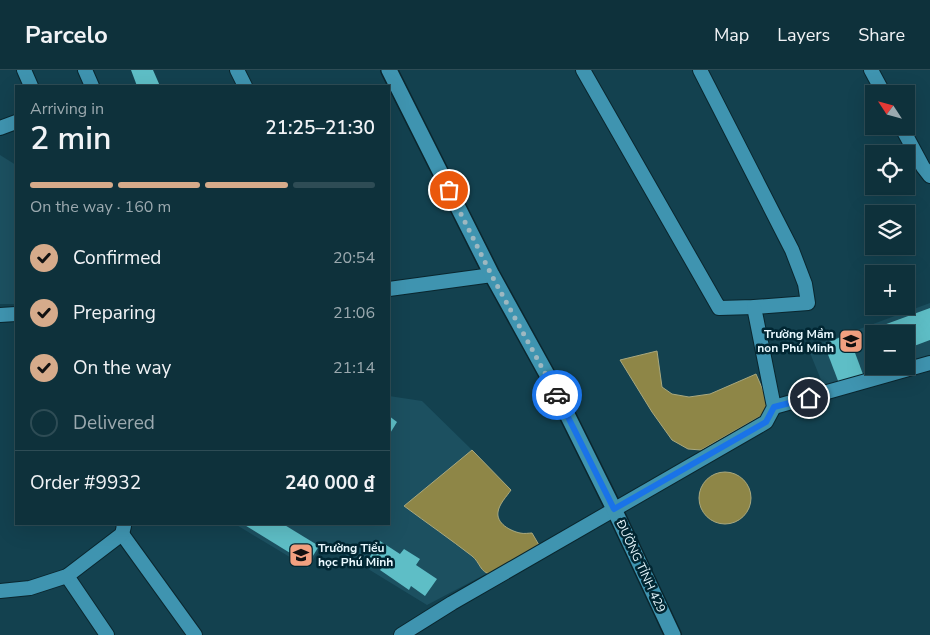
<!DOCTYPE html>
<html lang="en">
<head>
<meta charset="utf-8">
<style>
  body { margin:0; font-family:"Nunito Sans",sans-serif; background:#1c3d46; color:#f1f3f6; height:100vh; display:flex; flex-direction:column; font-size:19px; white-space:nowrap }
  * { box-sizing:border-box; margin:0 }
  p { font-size:16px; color:#9ba9af }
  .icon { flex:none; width:28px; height:28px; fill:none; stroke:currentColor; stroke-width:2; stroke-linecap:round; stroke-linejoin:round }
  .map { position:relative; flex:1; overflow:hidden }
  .panel { position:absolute; left:15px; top:15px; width:375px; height:440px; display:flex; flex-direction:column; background:#0e313b; border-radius:0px; box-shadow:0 5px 20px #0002,0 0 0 1px #2e4c55 }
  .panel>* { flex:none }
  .needle { width:32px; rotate:306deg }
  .controls { position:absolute; left:865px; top:15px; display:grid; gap:10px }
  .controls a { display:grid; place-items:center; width:50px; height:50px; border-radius:0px; background:#0e313b; box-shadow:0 5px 20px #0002,0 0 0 1px #2e4c55; font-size:25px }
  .pin { position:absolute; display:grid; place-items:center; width:42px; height:42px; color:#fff; margin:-21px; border:2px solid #fff; border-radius:50%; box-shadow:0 1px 5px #0007 }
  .courier { position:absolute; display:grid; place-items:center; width:50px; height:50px; margin:-25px; border:4px solid #1a73e8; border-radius:50%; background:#fff; color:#222; box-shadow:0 1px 6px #0007 }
  .summary em { font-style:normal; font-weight:600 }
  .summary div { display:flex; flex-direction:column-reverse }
  .summary { display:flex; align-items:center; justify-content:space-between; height:85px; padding:0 15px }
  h1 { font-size:32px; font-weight:600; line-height:38px }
  .bar { display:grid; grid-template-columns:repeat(4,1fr); gap:8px 5px; align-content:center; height:60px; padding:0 15px }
  .bar i { height:6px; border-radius:4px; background:#2e4c55 }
  .bar .on { background:#d6ab8b }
  .bar p { grid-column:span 4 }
  .line { display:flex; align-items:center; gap:12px; padding:0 15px; border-top:1px solid #2e4c55 }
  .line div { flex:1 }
  ol { padding:0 15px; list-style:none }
  li { display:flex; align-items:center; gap:15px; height:55px }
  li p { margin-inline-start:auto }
  li .icon { padding:5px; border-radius:50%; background:#d6ab8b; color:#111; stroke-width:4 }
  li:last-child { color:#9ba9af }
  li i { width:28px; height:28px; border:2px solid #2e4c55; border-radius:50% }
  header { display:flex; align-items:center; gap:30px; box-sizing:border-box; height:70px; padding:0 25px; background:#0e313b; border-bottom:1px solid #2e4c55 }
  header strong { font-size:24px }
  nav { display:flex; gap:28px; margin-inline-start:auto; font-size:18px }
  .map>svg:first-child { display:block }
  .built { fill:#1c5060 }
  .water { fill:#8e8647; stroke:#a9a87e }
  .building { fill:#5ebec6 }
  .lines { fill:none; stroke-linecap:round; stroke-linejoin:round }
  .street-casing { stroke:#0a262e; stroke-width:16 }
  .secondary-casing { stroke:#0a262e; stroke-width:18 }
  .street { stroke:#3f94b0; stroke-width:14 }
  .secondary { stroke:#3f94b0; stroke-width:15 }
  .done { stroke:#9db8c1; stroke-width:5; stroke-dasharray:0 9 }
  .route { stroke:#1a73e8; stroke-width:6 }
  .labels { text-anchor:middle; stroke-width:5; stroke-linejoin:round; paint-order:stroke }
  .poi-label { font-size:12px; font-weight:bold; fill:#e8f8fe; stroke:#012632; text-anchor:end }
  .street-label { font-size:12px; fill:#e8f8fe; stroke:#012632 }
</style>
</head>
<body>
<header>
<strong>Parcelo</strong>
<nav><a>Map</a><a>Layers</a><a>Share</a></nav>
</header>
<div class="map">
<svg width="930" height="565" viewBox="0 0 930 565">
  <rect width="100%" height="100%" fill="#13414f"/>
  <g class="built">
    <polygon points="0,85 16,95 16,234 0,234"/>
    <polygon points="930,233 930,288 906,296 906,264 874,264 874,296 905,296 826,322 808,278"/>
    <polygon points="389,326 422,331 468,376 511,420 502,432 498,442 500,451 506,457 521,463 532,463 491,504 486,504 427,535 324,472 308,498 235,454 389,454"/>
  </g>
  <g class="water">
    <polygon points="657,281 662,317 672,324 689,327 710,324 756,304 769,334 764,344 701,380 688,379 672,370 652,342 620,290"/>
    <path d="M 472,380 L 511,420 C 507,426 499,434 498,442 C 496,453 510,461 520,463 C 524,464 529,463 532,463 L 539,475 L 491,504 C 480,503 480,492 472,486 C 450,469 427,453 404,436 Z"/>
    <circle cx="725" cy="428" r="26"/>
  </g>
  <g class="building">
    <polygon points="131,0 153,0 160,16 137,16"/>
    <polygon points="930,238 930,270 906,279 906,264 874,264 874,271 870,260"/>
    <polygon points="848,264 864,307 840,316 824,274"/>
    <polygon points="389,346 397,352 389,365"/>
    <polygon points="243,454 283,454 319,476 308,494"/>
    <polygon points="380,471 400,484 404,479 420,489 416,495 437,509 425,526 411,516 409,520 380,500 382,497 369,488"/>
  </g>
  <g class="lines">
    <g class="street-casing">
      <g id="street">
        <polyline points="24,0 31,16"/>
        <polyline points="85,0 92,16"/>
        <polyline points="237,0 245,16"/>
        <polyline points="583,0 719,238 754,237 808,233 805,214 792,180 700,0"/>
        <polyline points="871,0 884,24"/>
        <polyline points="901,56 923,97 930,106"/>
        <polyline points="0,58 16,52"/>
        <polyline points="389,219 492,205"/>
        <polyline points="0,245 16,244"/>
        <polyline points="774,337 930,293"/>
        <polyline points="122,464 195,565"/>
        <polyline points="67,506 107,565"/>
        <polyline points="0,521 30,518 67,506 122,464 124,456 123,454"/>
        <polyline points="401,565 452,533 766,352 774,337 754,237"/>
      </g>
    </g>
    <g class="secondary-casing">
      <polyline id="secondary" points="389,0 492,205 550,310 614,439 673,565"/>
    </g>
    <use href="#street" class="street"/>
    <use href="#secondary" class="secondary"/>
  </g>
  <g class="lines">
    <polyline class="done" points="449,120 492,206 557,325"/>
    <polyline class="route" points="557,325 614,439 766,352 774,337 809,328"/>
  </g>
  <defs>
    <g id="school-square" transform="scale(1.25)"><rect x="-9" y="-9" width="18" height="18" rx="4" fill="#f2a080" stroke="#012632"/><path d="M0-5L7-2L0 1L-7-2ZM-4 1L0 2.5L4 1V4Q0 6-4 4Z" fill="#111"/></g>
  </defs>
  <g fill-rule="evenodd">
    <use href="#school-square" x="851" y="271"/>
    <use href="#school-square" x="301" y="485"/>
  </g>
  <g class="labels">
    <g class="poi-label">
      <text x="834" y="268">Trường Mầm<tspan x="834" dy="14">non Phú Minh</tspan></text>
      <text x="318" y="482" text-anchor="start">Trường Tiểu<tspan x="318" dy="14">học Phú Minh</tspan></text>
    </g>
    <g class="street-label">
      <text transform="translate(641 496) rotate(65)" y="4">ĐƯỜNG TỈNH 429</text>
    </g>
  </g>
</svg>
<div class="controls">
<a><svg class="needle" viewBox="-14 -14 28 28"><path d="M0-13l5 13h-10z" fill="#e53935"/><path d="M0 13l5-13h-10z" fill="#9ba9af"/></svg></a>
<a><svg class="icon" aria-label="locate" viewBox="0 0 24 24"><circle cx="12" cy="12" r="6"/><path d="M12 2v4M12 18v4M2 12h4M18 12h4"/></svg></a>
<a><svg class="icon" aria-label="layers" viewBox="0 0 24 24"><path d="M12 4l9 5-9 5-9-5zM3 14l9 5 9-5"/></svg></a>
<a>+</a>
<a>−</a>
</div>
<div class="pin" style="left:449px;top:120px;background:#ea580c"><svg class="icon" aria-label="bag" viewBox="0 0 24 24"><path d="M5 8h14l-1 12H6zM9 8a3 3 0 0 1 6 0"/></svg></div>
<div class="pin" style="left:809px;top:328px;background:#1f2937"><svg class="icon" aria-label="home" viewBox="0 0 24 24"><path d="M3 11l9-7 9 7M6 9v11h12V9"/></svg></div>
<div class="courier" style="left:557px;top:325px"><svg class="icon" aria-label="car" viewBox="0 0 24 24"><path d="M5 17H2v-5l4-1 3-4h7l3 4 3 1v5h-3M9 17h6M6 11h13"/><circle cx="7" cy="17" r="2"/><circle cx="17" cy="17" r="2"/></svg></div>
<section class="panel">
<div class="summary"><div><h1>2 min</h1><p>Arriving in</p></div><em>21:25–21:30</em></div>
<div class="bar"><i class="on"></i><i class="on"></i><i class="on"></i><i></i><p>On the way · 160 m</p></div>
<ol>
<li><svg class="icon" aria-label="check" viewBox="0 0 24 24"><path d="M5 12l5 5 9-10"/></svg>Confirmed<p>20:54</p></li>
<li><svg class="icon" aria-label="check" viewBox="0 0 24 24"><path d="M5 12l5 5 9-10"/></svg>Preparing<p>21:06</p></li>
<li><svg class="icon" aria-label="check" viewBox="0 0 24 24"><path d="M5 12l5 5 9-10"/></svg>On the way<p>21:14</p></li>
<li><i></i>Delivered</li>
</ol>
<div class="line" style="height:65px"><div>Order #9932</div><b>240 000 ₫</b></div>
</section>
</div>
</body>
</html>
